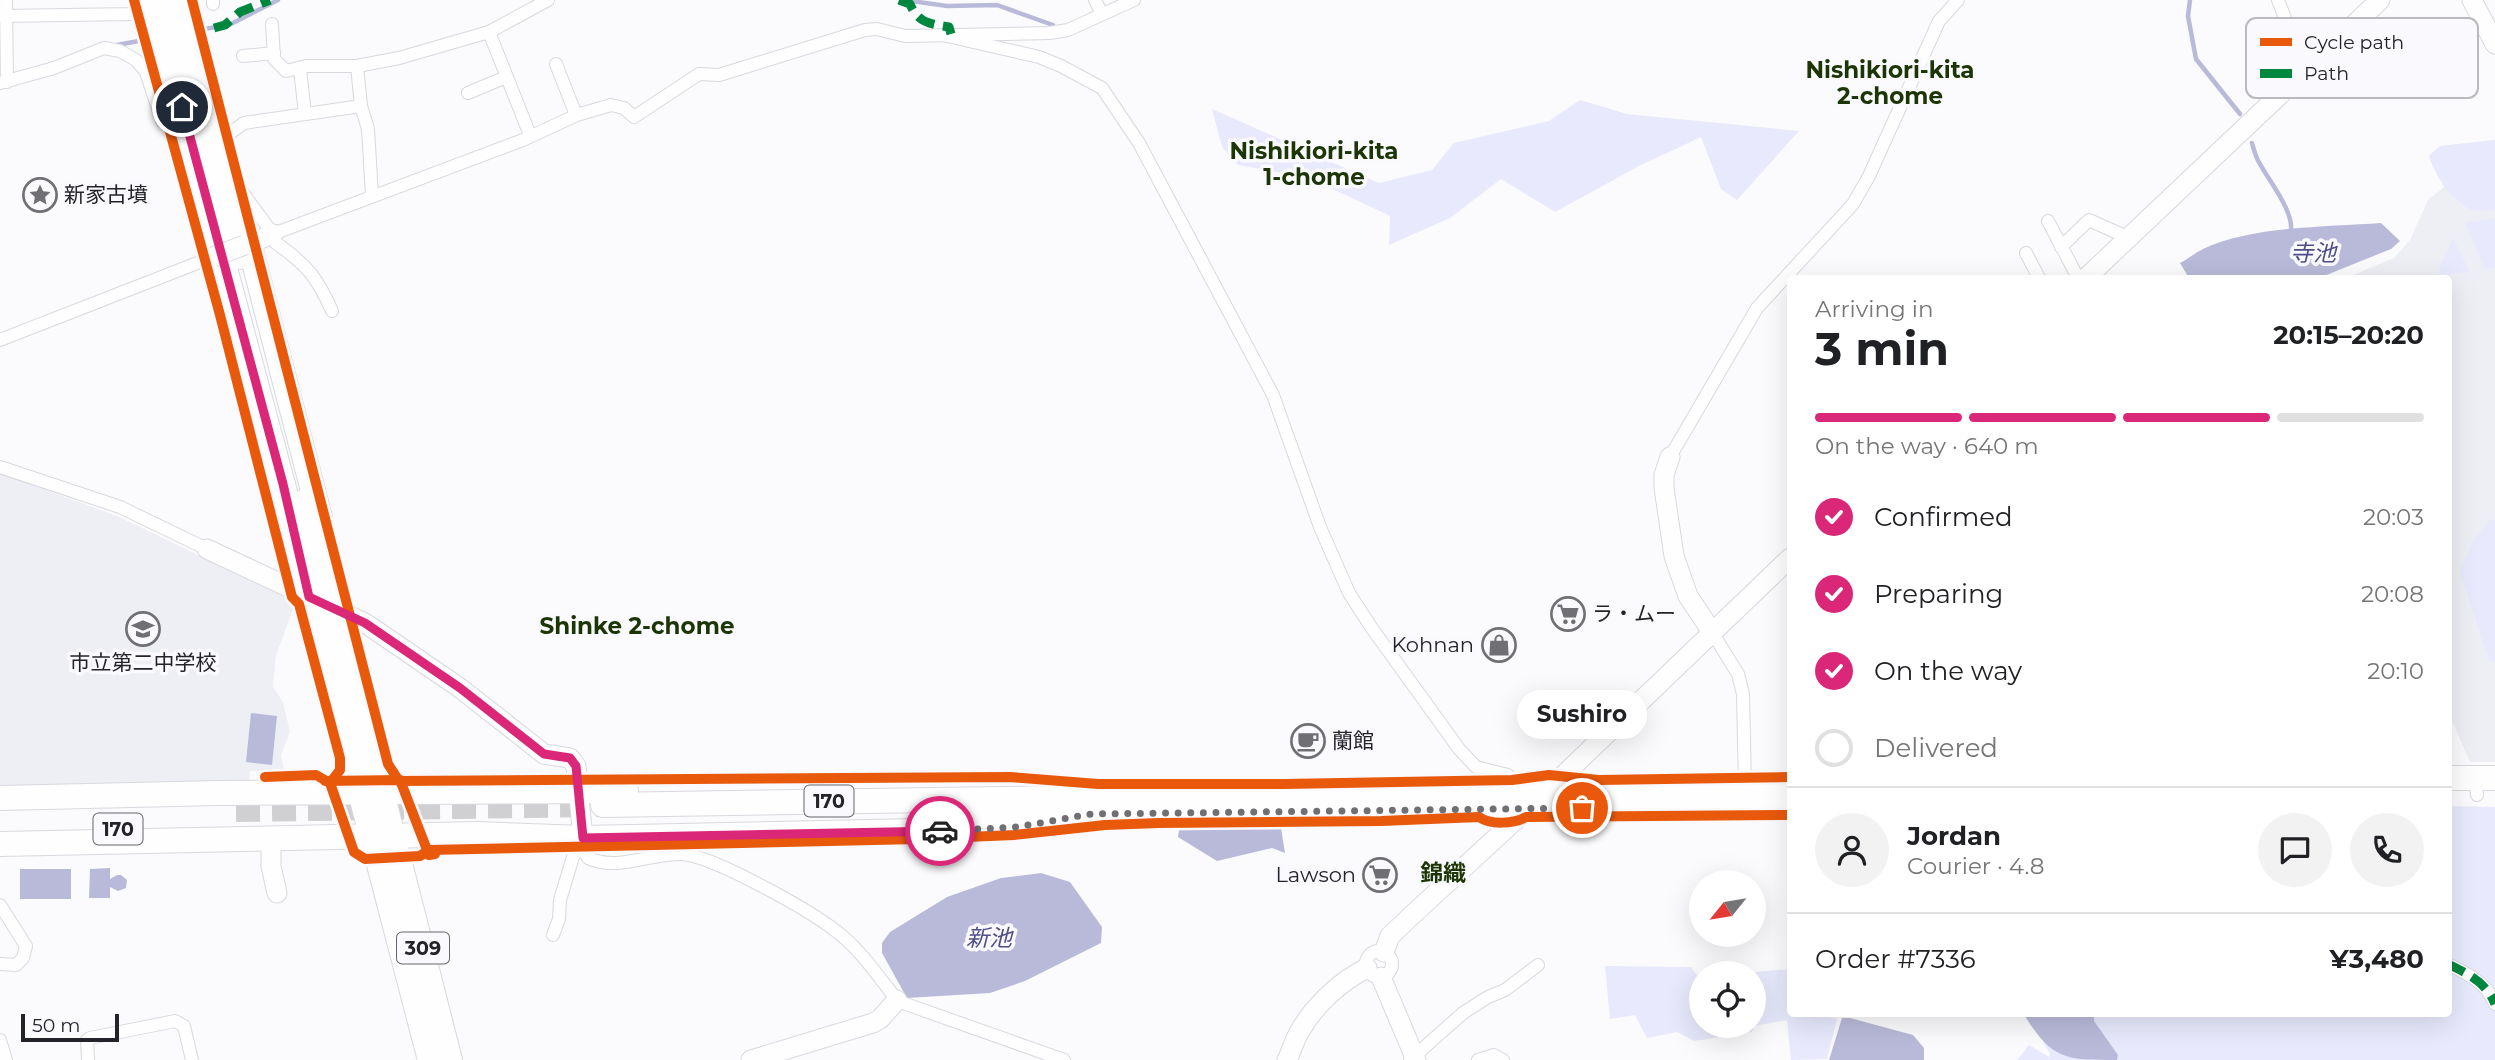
<!DOCTYPE html>
<html lang="en">
<head>
<meta charset="utf-8">
<style>
  body { margin:0; font-family:Montserrat,"Noto Sans JP",sans-serif; background:#f2f2f2; color:#202124; height:100vh; display:flex; flex-direction:column; font-size:26px; white-space:nowrap }
  * { box-sizing:border-box; margin:0 }
  p { font-size:23px; color:#757577 }
  .icon { flex:none; width:38px; height:38px; fill:none; stroke:currentColor; stroke-width:2; stroke-linecap:round; stroke-linejoin:round }
  .map { position:relative; flex:1; overflow:hidden }
  .drawer { position:absolute; left:1787px; top:275px; width:665px; height:742px; display:flex; flex-direction:column; background:#fff; border-radius:7px; box-shadow:0 7px 28px #0002 }
  .drawer>* { flex:none }
  .needle { width:46px; rotate:240deg }
  .buttons { position:absolute; left:1689px; top:870px; display:grid; gap:14px }
  .buttons a { display:grid; place-items:center; width:77px; height:77px; border-radius:50%; background:#fff; box-shadow:0 7px 28px #0002; font-size:35px }
  .scale { position:absolute; left:21px; bottom:18px; width:98px; box-sizing:border-box; padding-left:7px; border:4px solid #23232a; border-top:0; font-size:19px; line-height:24px; white-space:nowrap; color:#23232a; -webkit-text-stroke:5px #fafafe; paint-order:stroke }
  .pin { position:absolute; display:grid; place-items:center; width:60px; height:60px; color:#fff; margin:-30px; border:4px solid #fff; border-radius:50%; box-shadow:0 2px 7px #0007 }
  .courier { position:absolute; display:grid; place-items:center; width:70px; height:70px; margin:-35px; border:5px solid #db2777; border-radius:50%; background:#fff; color:#222; box-shadow:0 2px 9px #0007 }
  .bubble { position:absolute; height:49px; border-radius:24px; background:#fff; box-shadow:0 7px 28px #0002; font-size:23px; font-weight:700; line-height:49px; text-align:center }
  .headline em { font-style:normal; font-weight:700 }
  .headline div { display:flex; flex-direction:column-reverse }
  .headline { display:flex; align-items:center; justify-content:space-between; height:119px; padding:0 28px }
  h1 { font-size:46px; font-weight:700; line-height:52px }
  .bar { display:grid; grid-template-columns:repeat(4,1fr); gap:10px 7px; align-content:center; height:84px; padding:0 28px }
  .bar i { height:9px; border-radius:5px; background:#e0e0e0 }
  .bar .on { background:#db2777 }
  .bar p { grid-column:span 4 }
  .line { display:flex; align-items:center; gap:18px; padding:0 28px; border-top:2px solid #e0e0e0 }
  .line div { flex:1 }
  .round { display:grid; place-items:center; flex:none; width:74px; height:74px; border-radius:37px; background:#f2f2f2 }
  ol { padding:0 28px; list-style:none }
  li { display:flex; align-items:center; gap:21px; height:77px }
  li p { margin-inline-start:auto }
  li .icon { padding:7px; border-radius:50%; background:#db2777; color:#fff; stroke-width:4 }
  li:last-child { color:#757577 }
  li i { width:38px; height:38px; border:4px solid #e0e0e0; border-radius:50% }
  .map>svg:first-child { display:block }
  .built { fill:#eeeef5 }
  .green { fill:#e8e9fc }
  .water { fill:#b9bad9 }
  .lines { fill:none; stroke-linecap:round; stroke-linejoin:round }
  .stream { stroke:#b9bad9; stroke-width:4.5 }
  .highway-tunnel { stroke:#d0d0d3; stroke-width:24; stroke-dasharray:24 12; stroke-linecap:butt }
  .street-casing { stroke:#d8d8de; stroke-width:14 }
  .secondary-casing { stroke:#d8d8de; stroke-width:21 }
  .highway-casing { stroke:#d8d8de; stroke-width:26 }
  .street { stroke:#fefeff; stroke-width:12 }
  .secondary { stroke:#fefeff; stroke-width:19 }
  .highway { stroke:#fefeff; stroke-width:24 }
  .secondary-bridge-casing { stroke:#d8d8de; stroke-width:21; stroke-linecap:butt }
  .secondary-bridge { stroke:#fefeff; stroke-width:19 }
  .quiet { stroke:#00873e; stroke-width:9; stroke-dasharray:18 9; stroke-linecap:butt }
  .cycleway-casing { stroke:#fafafe; stroke-width:15 }
  .cycleway { stroke:#e8590c; stroke-width:10 }
  .done { stroke:#6f6f74; stroke-width:7; stroke-dasharray:0 12.6 }
  .route { stroke:#db2777; stroke-width:9 }
  .labels { text-anchor:middle; stroke-width:7; stroke-linejoin:round; paint-order:stroke }
  .shield { fill:#fafafe; stroke:#64646a; stroke-width:2 }
  .shield-label { font-size:19px; font-weight:bold; fill:#23232a }
  .poi-label { font-size:21px; fill:#23232a; stroke:#fafafe; text-anchor:start }
  .neighbourhood-label { font-size:23px; font-weight:bold; fill:#1c3504; stroke:#fafafe }
  .water-label { font-size:23px; font-style:italic; fill:#504e88; stroke:#fafafe }
  .key { fill:#fafafe; stroke:#bababe; stroke-width:2 }
  .key-label { font-size:19px; fill:#23232a }
</style>
</head>
<body>
<div class="map">
<svg width="2495" height="1060" viewBox="0 0 2495 1060">
  <rect width="100%" height="100%" fill="#fbfbfd"/>
  <g class="built">
    <polygon points="2495,140 2495,762 2470,762 2454,725 2448,718 2448,278 2346,278 2394,258 2410,240 2428,200 2444,187 2429,156 2440,146"/>
    <polygon points="0,473 117,516 296,602 276,655 273,687 283,702 290,732 281,755 284,770 250,771 249,783 0,787"/>
  </g>
  <g class="green">
    <polygon points="1580,100 1627,114 1799,131 1737,200 1721,189 1701,137 1639,166 1555,212 1501,179 1450,218 1389,245 1390,216 1337,191 1289,174 1238,165 1222,147 1212,109 1379,183 1432,170 1454,143 1549,121"/>
    <path d="M 2495,140 L 2495,210 C 2488,210 2478,212 2472,210 C 2451,200 2436,177 2429,156 L 2440,146 Z"/>
    <polygon points="2495,219 2495,268 2485,269 2465,222"/>
    <polygon points="2453,238 2470,272 2442,275 2439,269"/>
    <polygon points="2495,519 2495,662 2489,661 2460,571 2475,538 2490,520"/>
    <polygon points="2448,806 2495,807 2495,1060 2017,1060 2029,1045 2049,1057 2050,1054 2039,1034 2023,1013 2448,1013"/>
    <polygon points="1605,966 1691,967 1701,981 1701,1026 1754,1026 1754,973 1744,973 1790,969 1790,1013 1812,1013 1837,1019 1827,1059 1791,1060 1787,1020 1754,1026 1752,1032 1694,1041 1677,1032 1647,1038 1635,1015 1610,1019"/>
  </g>
  <g class="water">
    <path d="M 2381,223 L 2400,241 L 2391,249 L 2319,278 L 2189,278 L 2180,263 C 2188,259 2195,253 2203,249 C 2251,226 2328,227 2381,223 Z"/>
    <polygon points="251,713 277,716 272,765 246,762"/>
    <polygon points="1281,828 1285,853 1272,848 1217,861 1178,837 1179,830"/>
    <polygon points="110,868 110,879 117,875 121,875 127,880 126,888 118,891 110,887 110,898 89,898 90,869"/>
    <rect x="20" y="869" width="51" height="30"/>
    <polygon points="1041,873 1070,882 1102,927 1101,943 1025,981 990,993 907,998 882,953 882,943 890,932 947,897 1001,878"/>
    <path d="M 2023,1013 L 2094,1013 L 2094,1021 L 2118,1055 L 2117,1060 C 2064,1060 2052,1060 2023,1013 Z"/>
    <polygon points="1842,1018 1850,1018 1913,1035 1924,1048 1924,1060 1829,1060"/>
  </g>
  <g class="lines">
    <g class="stream">
      <polyline points="904,0 947,6 997,5 1053,25"/>
      <polyline points="2190,0 2188,16 2196,59 2240,114"/>
      <polyline points="191,31 229,25 278,0"/>
      <polyline points="117,45 155,38"/>
      <path d="M 2252,143 C 2254,150 2256,158 2260,164 C 2269,181 2297,215 2290,234"/>
    </g>
    <polyline class="highway-tunnel" points="236,810 603,805"/>
    <g class="street-casing">
      <g id="street">
        <polyline points="6,0 7,82"/>
        <polyline points="213,0 213,4"/>
        <polyline points="1095,0 1102,14"/>
        <polyline points="2278,0 2290,31 2294,56 2306,70"/>
        <polyline points="0,16 133,14 144,11"/>
        <polyline points="272,24 274,59 286,71 306,66 357,66 399,58 489,32 548,0"/>
        <polyline points="489,32 530,135"/>
        <polyline points="943,35 1039,57 1061,66 1102,88 1139,143 1273,395 1320,527 1349,593 1371,627 1459,749 1476,767 1508,775 1519,793"/>
        <polyline points="243,56 274,53"/>
        <polyline points="556,64 576,115"/>
        <polyline points="357,66 361,106 368,129 372,196"/>
        <polyline points="300,69 305,114"/>
        <polyline points="0,83 54,68 104,48 120,51 136,60 146,72 162,121 175,127"/>
        <polyline points="468,93 506,77"/>
        <polyline points="222,139 244,123 361,106"/>
        <path d="M 233,180 L 273,234 L 276,243 C 307,265 317,277 332,311"/>
        <polyline points="2048,221 2078,278"/>
        <polyline points="273,234 523,140 577,115 611,105 624,108 634,117 699,74 719,75 865,30 877,29 905,36 1049,33 1068,30 1134,0"/>
        <polyline points="2061,247 2089,220 2129,238"/>
        <polyline points="2026,253 2039,278"/>
        <polyline points="0,340 200,262"/>
        <polyline points="1670,457 1757,308 1853,204 1869,176 1939,21 1958,0"/>
        <polyline points="0,467 120,507 207,549"/>
        <polyline points="1712,632 1738,674 1743,694 1745,788"/>
        <polyline points="2475,774 2477,795"/>
        <polyline points="0,905 26,946 23,958 16,965 0,964"/>
        <path d="M 553,935 L 559,919 L 560,900 L 575,850 L 584,849 L 588,858 C 619,872 652,852 683,854 C 715,857 809,910 836,931 C 860,949 878,976 897,1000 L 903,1003 L 1064,1060"/>
        <circle cx="1379" cy="964" r="13"/>
        <path d="M 2448,964 C 2468,974 2486,982 2495,1004"/>
        <polyline points="0,1040 6,1060"/>
        <polyline points="88,1060 87,1040 90,1038 175,1021 184,1026 192,1060"/>
        <polyline points="1410,1060 1463,1013 1488,997 1505,990 1538,965"/>
        <polyline points="1478,1060 1494,1055 1503,1060"/>
      </g>
    </g>
    <g class="secondary-casing">
      <g id="secondary">
        <polyline points="2472,0 2495,44"/>
        <polyline points="245,245 273,234"/>
        <polyline points="2086,278 2380,0"/>
        <polyline points="1670,457 1664,475 1664,488 1674,556 1688,596 1712,632"/>
        <polyline points="207,549 365,623 460,688 544,754 570,758 576,766 584,849"/>
        <polyline points="271,839 271,866 277,893"/>
        <polyline points="1384,952 1390,936 1409,918 1547,791 1790,558"/>
        <polyline points="1381,977 1416,1060"/>
        <polyline points="751,1060 873,1023 880,1019 897,1000"/>
        <path d="M 1287,1060 C 1292,1050 1295,1038 1301,1029 C 1316,1004 1341,981 1367,968"/>
      </g>
    </g>
    <g class="highway-casing">
      <g id="highway">
        <polyline points="153,0 283,484 325,658 430,1060"/>
        <polyline points="174,0 240,257"/>
        <polyline points="247,235 320,518"/>
        <polyline points="303,502 350,667 450,1060"/>
        <polyline points="2448,778 2495,778"/>
        <polyline points="0,798 219,793 626,791"/>
        <polyline points="603,805 1790,787"/>
        <polyline points="940,817 1790,804"/>
        <polyline points="0,844 477,834 583,838 962,830"/>
      </g>
    </g>
    <use href="#street" class="street"/>
    <use href="#secondary" class="secondary"/>
    <use href="#highway" class="highway"/>
    <g class="secondary-bridge-casing">
      <polyline id="secondary-bridge" points="213,257 245,245"/>
    </g>
    <use href="#secondary-bridge" class="secondary-bridge"/>
    <g class="quiet">
      <path d="M 899,0 L 910,4 C 918,23 930,24 949,27 L 951,34"/>
      <polyline points="214,28 225,25 240,12 270,0"/>
      <path d="M 2448,964 C 2468,974 2486,982 2495,1004"/>
    </g>
    <g class="cycleway-casing">
      <g id="cycleway">
        <polyline points="134,0 220,315 292,597 299,604 340,758 340,770 330,783"/>
        <polyline points="192,0 388,764 399,781 1010,777 1098,784 1284,784 1512,780 1549,775 1599,780 1790,777"/>
        <path d="M 265,777 L 316,775 L 330,783 L 354,852 L 365,859 L 420,856 L 429,850 L 919,839 L 1014,835 L 1105,825 L 1159,823 L 1381,821 L 1479,817 C 1490,825 1514,824 1526,817 L 1790,815"/>
        <polyline points="325,781 400,780 429,855 435,854"/>
      </g>
    </g>
    <use href="#cycleway" class="cycleway"/>
  </g>
  <g class="lines">
    <polyline class="done" points="940,831 1017,827 1091,814 1582,808"/>
    <polyline class="route" points="182,107 283,484 309,597 365,623 460,688 544,754 570,758 576,766 583,838 940,831"/>
  </g>
  <defs>
    <g id="sight-ring" transform="scale(1.75)"><circle r="9.5" fill="#fafafe" stroke="#6f6f74" stroke-width="1.5"/><path d="M0-6L1.8-2.2L6-1.7L2.9 1.2L3.7 5.4L0 3.3L-3.7 5.4L-2.9 1.2L-6-1.7L-1.8-2.2Z" fill="#6f6f74"/></g>
    <g id="supermarket-ring" transform="scale(1.75)"><circle r="9.5" fill="#fafafe" stroke="#6f6f74" stroke-width="1.5"/><path d="M-6-5.5h2.5l.6 2H6L4.5 2H-2.5L-4.4-4H-6ZM-1.5 3.2a1.3 1.3 0 1 0 .1 0ZM3 3.2a1.3 1.3 0 1 0 .1 0Z" fill="#6f6f74"/></g>
    <g id="school-ring" transform="scale(1.75)"><circle r="9.5" fill="#fafafe" stroke="#6f6f74" stroke-width="1.5"/><path d="M0-5L7-2L0 1L-7-2ZM-4 1L0 2.5L4 1V4Q0 6-4 4Z" fill="#6f6f74"/></g>
    <g id="shop-ring" transform="scale(1.75)"><circle r="9.5" fill="#fafafe" stroke="#6f6f74" stroke-width="1.5"/><path d="M-5-2.5h2.3a2.7 3.5 0 0 1 5.4 0H5L5.5 6h-11ZM-1.5-2.5h3a1.5 2.3 0 0 0-3 0Z" fill="#6f6f74"/></g>
    <g id="cafe-ring" transform="scale(1.75)"><circle r="9.5" fill="#fafafe" stroke="#6f6f74" stroke-width="1.5"/><path d="M-5.5-4.5H6V0H3Q3 3.5 0 3.5H-2.5Q-5.5 3.5-5.5 0ZM3-3.2v2h1.7v-2ZM-6 4.5H4V6H-6Z" fill="#6f6f74"/></g>
  </defs>
  <g fill-rule="evenodd">
    <use href="#sight-ring" x="40" y="195"/>
    <use href="#supermarket-ring" x="1568" y="614"/>
    <use href="#school-ring" x="143" y="629"/>
    <use href="#shop-ring" x="1499" y="645"/>
    <use href="#cafe-ring" x="1308" y="741"/>
    <use href="#supermarket-ring" x="1380" y="875"/>
  </g>
  <g class="labels">
    <g class="shield">
      <rect x="804.5" y="785.5" width="49" height="31" rx="5"/>
      <rect x="93.5" y="813.5" width="49" height="31" rx="5"/>
      <rect x="397" y="932.5" width="52" height="31" rx="5"/>
    </g>
    <g class="shield-label">
      <text x="829" y="808">170</text>
      <text x="118" y="836">170</text>
      <text x="423" y="955">309</text>
    </g>
    <g class="poi-label">
      <text x="64" y="202">新家古墳</text>
      <text x="1592" y="621">ラ・ムー</text>
      <text x="1474" y="652" text-anchor="end">Kohnan</text>
      <text x="143" y="670" text-anchor="middle">市立第二中学校</text>
      <text x="1332" y="748">蘭館</text>
      <text x="1356" y="882" text-anchor="end">Lawson</text>
    </g>
    <g class="neighbourhood-label">
      <text x="1890" y="78">Nishikiori-kita<tspan x="1890" dy="26">2-chome</tspan></text>
      <text x="1314" y="159">Nishikiori-kita<tspan x="1314" dy="26">1-chome</tspan></text>
      <text x="637" y="634">Shinke 2-chome</text>
      <text x="1443" y="881">錦織</text>
    </g>
    <g class="water-label">
      <text x="2313" y="261">寺池</text>
      <text x="989" y="946">新池</text>
    </g>
  </g>
  <rect x="2246" y="18" width="232" height="80" rx="10" class="key"/>
  <rect x="2260" y="38" width="32" height="8" fill="#e8590c"/>
  <rect x="2260" y="69" width="32" height="9" fill="#00873e"/>
  <g class="key-label">
    <text x="2304" y="49">Cycle path</text>
    <text x="2304" y="80">Path</text>
  </g>
</svg>
<div class="buttons">
<a><svg class="needle" viewBox="-14 -14 28 28"><path d="M0-13l5 13h-10z" fill="#e53935"/><path d="M0 13l5-13h-10z" fill="#757577"/></svg></a>
<a><svg class="icon" aria-label="locate" viewBox="0 0 24 24"><circle cx="12" cy="12" r="6"/><path d="M12 2v4M12 18v4M2 12h4M18 12h4"/></svg></a>
</div>
<div class="scale">50 m</div>
<div class="pin" style="left:1582px;top:808px;background:#ea580c"><svg class="icon" aria-label="bag" viewBox="0 0 24 24"><path d="M5 8h14l-1 12H6zM9 8a3 3 0 0 1 6 0"/></svg></div>
<div class="pin" style="left:182px;top:107px;background:#1f2937"><svg class="icon" aria-label="home" viewBox="0 0 24 24"><path d="M3 11l9-7 9 7M6 9v11h12V9"/></svg></div>
<div class="courier" style="left:940px;top:831px"><svg class="icon" aria-label="car" viewBox="0 0 24 24"><path d="M5 17H2v-5l4-1 3-4h7l3 4 3 1v5h-3M9 17h6M6 11h13"/><circle cx="7" cy="17" r="2"/><circle cx="17" cy="17" r="2"/></svg></div>
<div class="bubble" style="left:1517px;top:690px;width:130px">Sushiro</div>
<section class="drawer">
<div class="headline"><div><h1>3 min</h1><p>Arriving in</p></div><em>20:15–20:20</em></div>
<div class="bar"><i class="on"></i><i class="on"></i><i class="on"></i><i></i><p>On the way · 640 m</p></div>
<ol>
<li><svg class="icon" aria-label="check" viewBox="0 0 24 24"><path d="M5 12l5 5 9-10"/></svg>Confirmed<p>20:03</p></li>
<li><svg class="icon" aria-label="check" viewBox="0 0 24 24"><path d="M5 12l5 5 9-10"/></svg>Preparing<p>20:08</p></li>
<li><svg class="icon" aria-label="check" viewBox="0 0 24 24"><path d="M5 12l5 5 9-10"/></svg>On the way<p>20:10</p></li>
<li><i></i>Delivered</li>
</ol>
<div class="line" style="height:126px"><a class="round"><svg class="icon" aria-label="person" viewBox="0 0 24 24"><circle cx="12" cy="8" r="4"/><path d="M4 21q1-7 8-7t8 7"/></svg></a><div><b>Jordan</b><p>Courier · 4.8</p></div><a class="round"><svg class="icon" aria-label="chat" viewBox="0 0 24 24"><path d="M4 5h16v11H9l-5 4z"/></svg></a><a class="round"><svg class="icon" aria-label="phone" viewBox="0 0 24 24"><path d="M5 4h4l2 5-3 2q2 4 5 5l2-3 5 2v4C11 20 4 13 5 4z"/></svg></a></div>
<div class="line" style="height:91px"><div>Order #7336</div><b>¥3,480</b></div>
</section>
</div>
</body>
</html>
